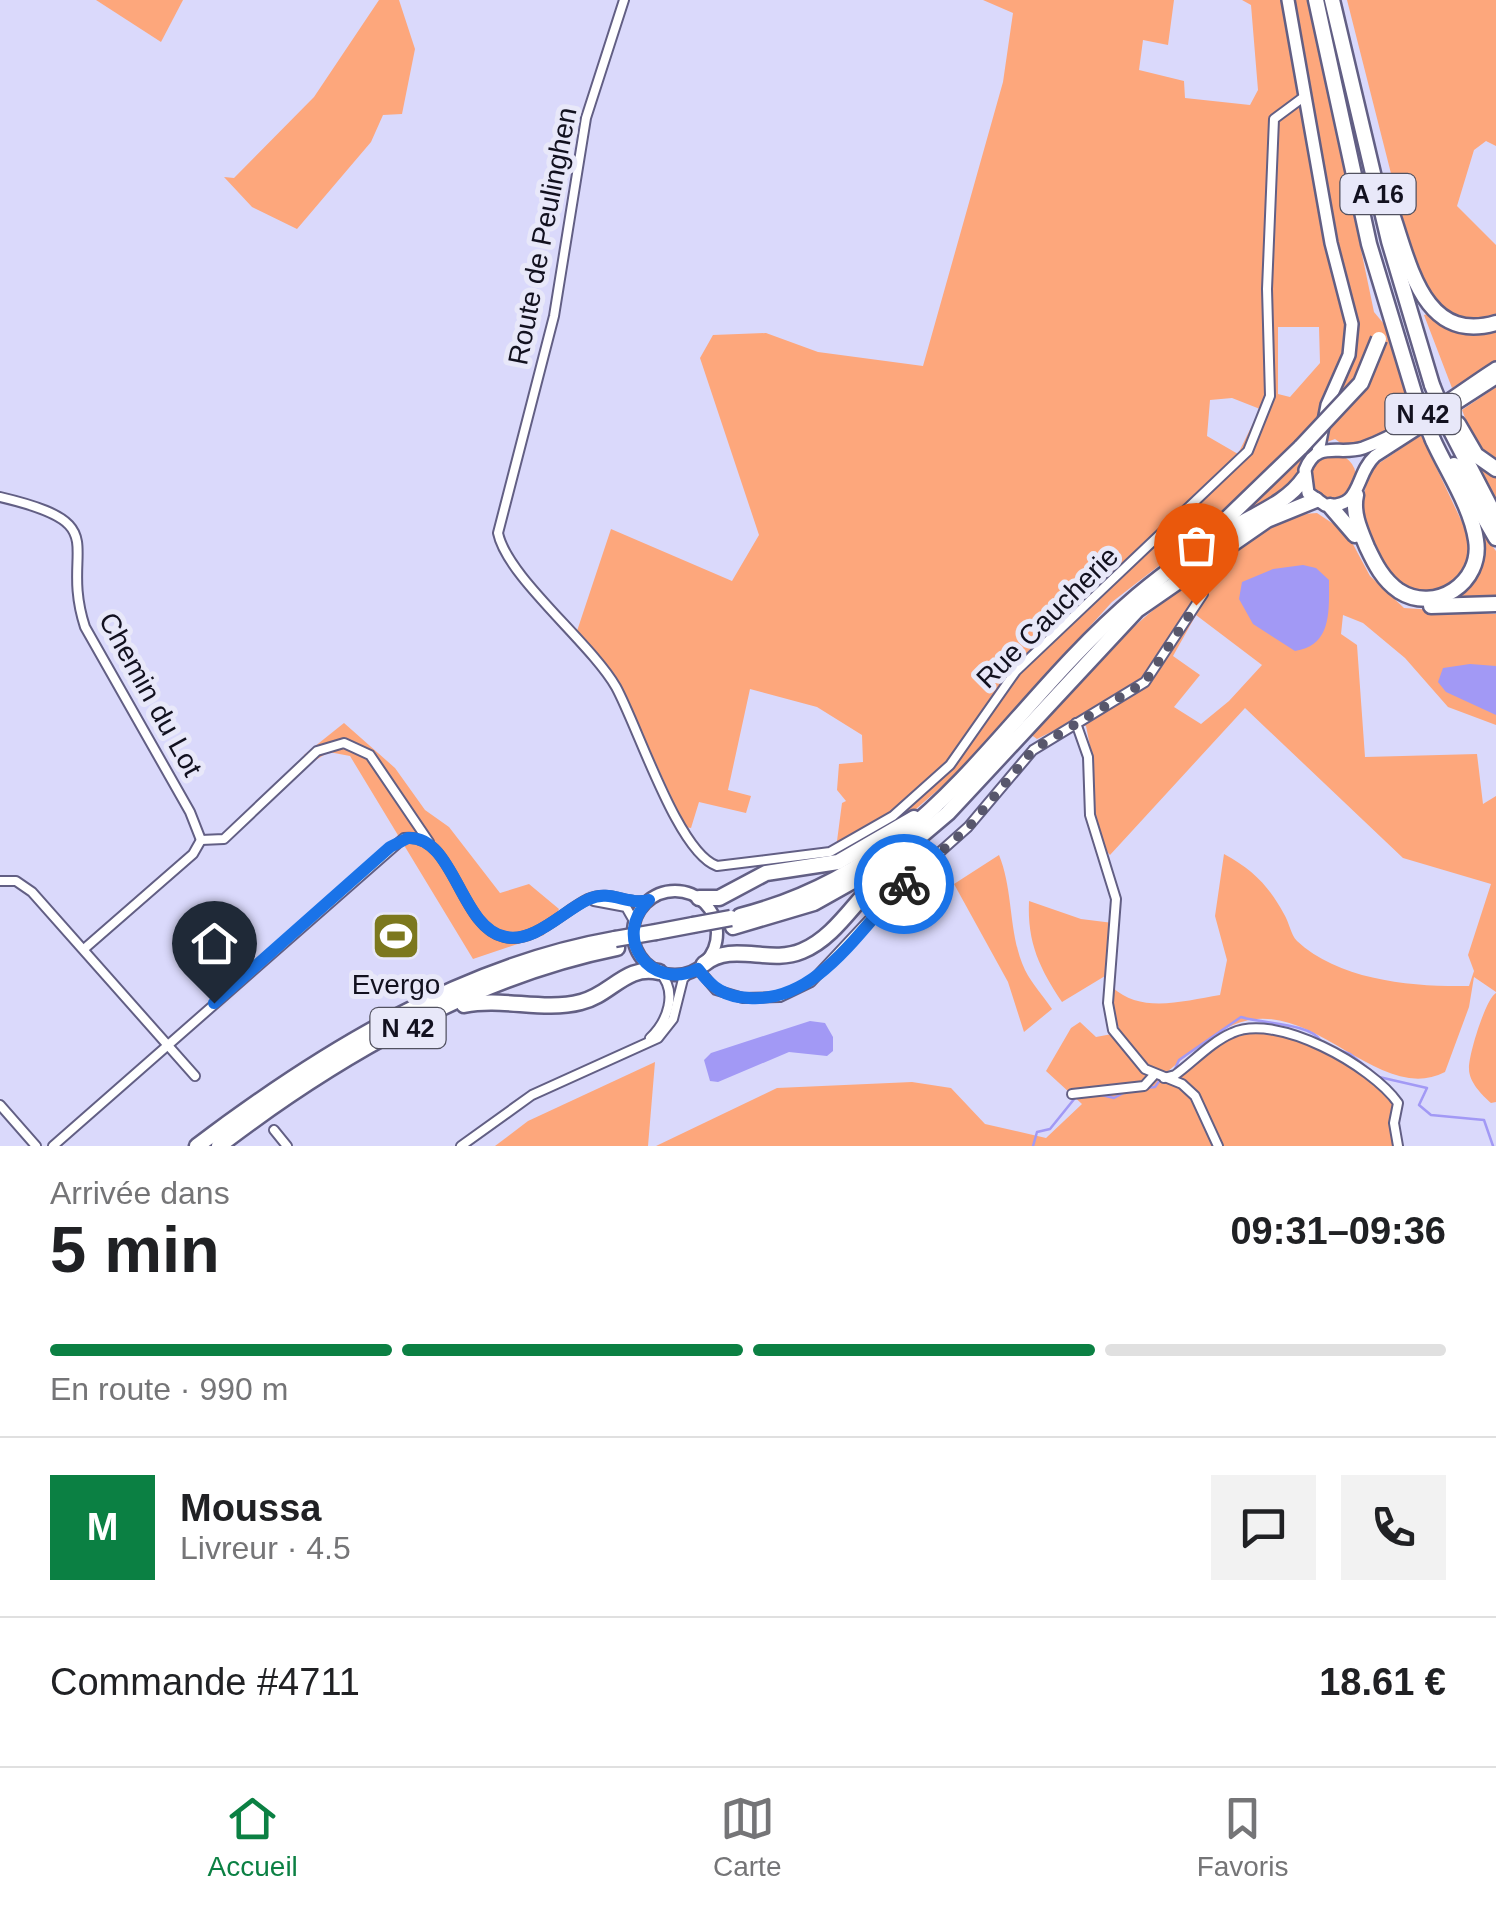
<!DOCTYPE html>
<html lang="fr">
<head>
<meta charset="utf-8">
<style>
  body { margin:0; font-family:Helvetica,sans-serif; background:#f2f2f2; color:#202124; height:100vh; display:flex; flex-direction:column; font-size:38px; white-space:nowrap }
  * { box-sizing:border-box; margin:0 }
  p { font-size:32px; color:#757577 }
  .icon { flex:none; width:55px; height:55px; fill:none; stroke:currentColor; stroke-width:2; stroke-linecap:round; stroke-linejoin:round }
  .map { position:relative; height:1146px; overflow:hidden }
  .side { display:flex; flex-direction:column; background:#fff; flex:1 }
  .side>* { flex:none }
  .pin { position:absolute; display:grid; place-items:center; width:85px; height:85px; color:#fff; margin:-102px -42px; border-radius:50% 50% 50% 0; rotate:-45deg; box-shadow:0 0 10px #0007 }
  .pin .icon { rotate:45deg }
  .courier { position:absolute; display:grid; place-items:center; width:100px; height:100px; margin:-50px; border:8px solid #1a73e8; border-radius:50%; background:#fff; color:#222; box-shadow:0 2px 12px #0007 }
  .headline em { font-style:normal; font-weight:600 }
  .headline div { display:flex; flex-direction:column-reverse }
  .headline { display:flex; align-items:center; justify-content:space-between; height:170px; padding:0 50px }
  h1 { font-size:65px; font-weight:600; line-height:75px }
  .bar { display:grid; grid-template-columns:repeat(4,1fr); gap:15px 10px; align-content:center; height:120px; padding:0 50px }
  .bar i { height:12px; border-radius:8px; background:#e0e0e0 }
  .bar .selected { background:#0b8043 }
  .bar p { grid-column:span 4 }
  .line { display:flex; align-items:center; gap:25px; padding:0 50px; border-top:2px solid #e0e0e0 }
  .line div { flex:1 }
  .round { display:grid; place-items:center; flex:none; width:105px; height:105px; border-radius:0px; background:#f2f2f2 }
  .menu { display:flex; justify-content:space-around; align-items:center; height:140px; border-top:2px solid #e0e0e0; background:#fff; font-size:28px; color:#757577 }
  .menu a { display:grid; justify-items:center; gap:5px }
  .menu .selected { color:#0b8043 }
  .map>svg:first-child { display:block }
  .green { fill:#fda77c; fill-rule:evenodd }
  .water { fill:#a299f5 }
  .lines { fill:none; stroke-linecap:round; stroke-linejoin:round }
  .stream { stroke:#a299f5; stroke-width:2.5 }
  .street-casing { stroke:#625f84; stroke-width:12 }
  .secondary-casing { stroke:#625f84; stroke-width:15 }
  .primary-casing { stroke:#625f84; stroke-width:16 }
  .highway-casing { stroke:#625f84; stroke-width:19 }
  .street { stroke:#fff; stroke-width:8 }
  .secondary { stroke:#fff; stroke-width:10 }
  .primary { stroke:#fff; stroke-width:11 }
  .highway { stroke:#fff; stroke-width:14 }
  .highway-bridge-casing { stroke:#625f84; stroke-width:19; stroke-linecap:butt }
  .highway-bridge { stroke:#fff; stroke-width:14 }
  .done { stroke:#58576c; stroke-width:10; stroke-dasharray:0 18 }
  .route { stroke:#1a73e8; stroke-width:12 }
  .labels { text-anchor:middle; stroke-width:10; stroke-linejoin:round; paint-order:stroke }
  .shield { fill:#e8e8f9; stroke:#525260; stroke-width:2.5 }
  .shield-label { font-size:25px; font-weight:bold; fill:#12111f }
  .street-label { font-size:28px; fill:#12111f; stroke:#e8e8f9 }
  .poi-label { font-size:28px; fill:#12111f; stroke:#e8e8f9 }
</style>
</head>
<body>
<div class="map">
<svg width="1496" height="1146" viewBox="0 0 1496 1146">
  <rect width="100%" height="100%" fill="#dad9fb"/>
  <g class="green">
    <polygon points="96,0 183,0 161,42"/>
    <polygon points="379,0 399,0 415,49 402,114 383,115 371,142 297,229 252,207 224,177 234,178 314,97"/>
    <path d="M 983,0 L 1174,0 L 1168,45 L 1143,40 L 1139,70 L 1184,81 L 1185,98 L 1250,105 L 1258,90 L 1251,5 L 1242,0 L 1309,0 L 1374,312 L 1384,324 L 1414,414 L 1378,436 L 1346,447 L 1335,439 C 1300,451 1313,460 1294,483 C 1283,498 1255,507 1239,516 L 1231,510 L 1112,602 L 954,776 L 909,815 L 854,849 L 837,841 L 842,803 L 846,801 L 837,790 L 839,764 L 863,762 L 862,735 L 817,707 L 750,689 L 728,790 L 751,796 L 746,813 L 699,802 L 691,828 L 685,827 L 622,689 L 577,631 L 611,529 L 732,581 L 759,535 L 700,358 L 713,335 L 766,333 L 818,352 L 923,366 L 1003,82 L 1013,13 ZM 1278,327 L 1319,327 L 1320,363 L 1290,397 L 1278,394 ZM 1232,398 L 1260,409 L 1238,454 L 1207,436 L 1210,400 Z"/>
    <polygon points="1347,0 1496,0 1496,146 1486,141 1474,150 1457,206 1496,245 1496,361 1452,388 1424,315 1440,310 1425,289 1400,209"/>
    <polygon points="1496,387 1496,500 1473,459 1476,446 1462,410"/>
    <polygon points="1421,435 1469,537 1482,533 1496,551 1496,601 1456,598 1446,589 1424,593 1405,588 1390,574 1375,550 1361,510 1369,470"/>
    <circle cx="1333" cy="477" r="23"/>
    <path d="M 1317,513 L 1347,533 L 1370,576 L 1404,608 L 1496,614 L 1496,725 L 1448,707 L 1405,658 L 1363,623 L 1343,615 L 1341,634 L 1357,645 L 1365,757 L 1477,754 L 1483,804 L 1496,796 L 1496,992 L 1474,977 L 1469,1007 L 1445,1072 C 1378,1107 1310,991 1233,1025 C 1207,1036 1185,1058 1163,1075 C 1127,1055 1112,1027 1112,987 C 1141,1014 1183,1001 1220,995 L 1227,960 L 1215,916 L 1224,854 C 1252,869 1269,886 1284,914 C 1289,922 1291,935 1297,941 C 1340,981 1414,987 1469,986 L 1474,971 L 1468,955 L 1491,884 L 1403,858 L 1245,708 L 1110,855 L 1103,847 L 1089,787 L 1092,756 L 1086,726 L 1071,722 L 1037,739 L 1030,734 C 1095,659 1163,593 1248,542 C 1272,528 1290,514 1317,513 ZM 1196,615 L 1262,665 L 1229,701 L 1201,724 L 1174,707 L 1200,675 L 1173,656 Z"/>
    <polygon points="344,723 395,768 425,810 449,827 500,893 529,884 559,909 544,935 473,959 350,756 329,752 314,761 304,755"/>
    <path d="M 999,855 C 1014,892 1008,934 1025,970 C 1032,984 1044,997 1052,1009 L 1024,1032 L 1008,982 L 954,884 Z"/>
    <path d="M 1029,901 L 1081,919 L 1113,923 L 1105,976 L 1062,1002 C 1040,969 1027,943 1029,901 Z"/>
    <path d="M 1496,993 L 1496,1102 L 1491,1103 C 1482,1095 1469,1082 1469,1069 C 1468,1056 1486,998 1496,993 Z"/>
    <path d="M 1080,1022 L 1096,1037 L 1112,1034 L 1140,1068 L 1164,1084 C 1185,1069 1206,1050 1228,1038 C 1276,1013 1366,1071 1398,1103 L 1398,1146 L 656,1146 L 777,1088 L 912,1082 L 951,1088 L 985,1124 L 1046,1138 L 1082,1104 L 1046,1071 L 1071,1028 Z"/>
    <polygon points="655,1062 648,1146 495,1146 528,1121"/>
  </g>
  <g class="water">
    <path d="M 1303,565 L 1316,568 L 1329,580 C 1329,611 1332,646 1295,651 L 1253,624 L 1239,599 L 1242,582 L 1273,569 Z"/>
    <polygon points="1470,664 1496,666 1496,715 1446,692 1438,682 1443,668"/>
    <polygon points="810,1021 825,1023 833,1037 833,1051 827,1056 789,1052 718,1082 710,1081 704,1060 711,1053"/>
  </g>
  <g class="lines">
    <g class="stream">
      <polyline points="1336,1049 1350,1054 1379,1077 1427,1088 1419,1105 1431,1115 1484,1120 1493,1146"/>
      <path d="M 1174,1071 L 1179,1060 L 1241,1017 C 1263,1024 1310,1023 1321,1041"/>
      <polyline points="1145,1088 1155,1087 1160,1080"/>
      <polyline points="1102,1095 1114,1098 1127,1091"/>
      <polyline points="1033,1146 1037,1132 1050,1129 1075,1098"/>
    </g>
    <g class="street-casing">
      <g id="street">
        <path d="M 624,0 L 586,118 L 554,316 L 498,533 C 507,577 590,642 616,687 C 638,727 678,853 717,866 L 830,852 L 893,816 L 950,765 L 1016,671 L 1248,451 L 1270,396 L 1267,289 L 1274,119 L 1305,96"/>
        <path d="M 0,497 C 119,525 58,545 85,627 L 190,812 L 201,840"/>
        <polyline points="1076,723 1088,757 1090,815 1116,899 1108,1003 1113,1030 1145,1069 1182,1084 1195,1096 1218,1146"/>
        <polyline points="201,840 224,839 317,751 344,743 370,755 429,842"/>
        <polyline points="0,881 16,881 32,892 195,1076"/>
        <polyline points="594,901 626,907 634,921"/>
        <polyline points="84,949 193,854 201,840"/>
        <polyline points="698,969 716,990 743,998 780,997 811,982 895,892 968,827 1033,750 1145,682 1203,594"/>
        <path d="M 650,1038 C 667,1022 679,992 659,972"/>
        <path d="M 1164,1078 L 1175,1075 C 1193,1062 1211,1042 1232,1033 C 1277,1012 1372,1066 1398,1103 L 1394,1123 L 1398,1146"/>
        <polyline points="1072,1094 1144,1086 1154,1075"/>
        <polyline points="0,1105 36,1146"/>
        <polyline points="274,1130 287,1146"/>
        <path d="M 53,1146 L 404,838 C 454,831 459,927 504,937 C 534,944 563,911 588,899 C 610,889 628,906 649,900"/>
        <polyline points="461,1146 532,1095 658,1038 673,1019 683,979 689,973"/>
      </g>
    </g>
    <g class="secondary-casing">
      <circle id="secondary" cx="675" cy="933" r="42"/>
    </g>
    <g class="primary-casing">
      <g id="primary">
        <polyline points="1288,0 1331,243 1352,324 1349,355 1327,405 1318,452"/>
        <path d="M 1496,368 C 1454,395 1410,431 1363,448 C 1339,456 1317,439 1305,470 L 1308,493 L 1325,505 C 1363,509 1354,475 1375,456 L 1496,378"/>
      </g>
    </g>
    <g class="highway-casing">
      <g id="highway">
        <polyline points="1316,0 1369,244 1415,396"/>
        <polyline points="1332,0 1389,241 1432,385"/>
        <path d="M 1393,217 C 1410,267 1425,344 1496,323"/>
        <polyline points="1458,424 1476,455 1496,469"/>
        <polyline points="1450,429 1496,518"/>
        <polyline points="1454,465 1496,538"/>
        <path d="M 1356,495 C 1352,513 1360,530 1367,547 C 1375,564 1383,580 1399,591 C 1435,614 1483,583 1476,540 C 1471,506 1447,471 1433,440"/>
        <polyline points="1330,506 1355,535"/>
        <polyline points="1213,532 1301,447"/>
        <polyline points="1431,606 1496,604"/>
        <polyline points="699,898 719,898 766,873 838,862 914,818"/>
        <path d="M 740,916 C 937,865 995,717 1137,596 C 1166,572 1197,549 1229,530 C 1255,514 1287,503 1304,478"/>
        <polyline points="733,927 814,903 896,857 948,813 1137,610 1267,520 1316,500"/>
        <polyline points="656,932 693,925"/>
        <path d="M 704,964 C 732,941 769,965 802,951 C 837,937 858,895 887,872"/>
        <path d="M 464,1005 C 503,997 543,1012 581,1002 C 611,995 626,964 659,972"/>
        <path d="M 197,1146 C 320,1053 461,966 615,939"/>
        <path d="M 219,1146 C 334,1058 473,977 617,948"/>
      </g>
    </g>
    <use href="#street" class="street"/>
    <use href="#secondary" class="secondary"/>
    <use href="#primary" class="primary"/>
    <use href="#highway" class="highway"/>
    <g class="highway-bridge-casing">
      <g id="highway-bridge">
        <polyline points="1432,385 1450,429"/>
        <polyline points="1415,396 1433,440"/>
        <polyline points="1301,447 1361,383 1379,339"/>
        <polyline points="693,925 731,918"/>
        <polyline points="615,939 656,932"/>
      </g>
    </g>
    <use href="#highway-bridge" class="highway-bridge"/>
  </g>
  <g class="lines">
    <polyline class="done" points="904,884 968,828 1033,750 1145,682 1196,605"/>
    <path class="route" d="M 214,1003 L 390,847 L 408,838 C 455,836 460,929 506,937 C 535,943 564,910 589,899 C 610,889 629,906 649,900 C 611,937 650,992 698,969 C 712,988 725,997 749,998 C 818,1003 860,928 904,884"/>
  </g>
  <defs>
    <g id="stadium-square" transform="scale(2.5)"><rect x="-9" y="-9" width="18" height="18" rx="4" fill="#7c781e" stroke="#e8e8f9"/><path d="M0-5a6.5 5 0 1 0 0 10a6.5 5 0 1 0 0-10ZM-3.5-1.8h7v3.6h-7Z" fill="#fff"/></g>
  </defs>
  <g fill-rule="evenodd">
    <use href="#stadium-square" x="396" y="936"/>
  </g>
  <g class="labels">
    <g class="shield">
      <rect x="1340.5" y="174" width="75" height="40" rx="8"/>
      <rect x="1385.5" y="394" width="75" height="40" rx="8"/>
      <rect x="370.5" y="1008" width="75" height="40" rx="8"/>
    </g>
    <g class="shield-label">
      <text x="1378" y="203">A 16</text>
      <text x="1423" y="423">N 42</text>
      <text x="408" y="1037">N 42</text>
    </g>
    <g class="street-label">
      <text transform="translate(542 236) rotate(-79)" y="10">Route de Peulinghen</text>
      <text transform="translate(1047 617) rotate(-45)" y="10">Rue Caucherie</text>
      <text transform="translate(151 694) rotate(61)" y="10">Chemin du Lot</text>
    </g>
    <g class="poi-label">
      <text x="396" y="994">Evergo</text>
    </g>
  </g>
</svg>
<div class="pin" style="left:1196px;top:605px;background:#ea580c"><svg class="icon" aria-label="bag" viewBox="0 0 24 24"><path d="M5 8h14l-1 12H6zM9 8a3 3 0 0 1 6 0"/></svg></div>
<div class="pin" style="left:214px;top:1003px;background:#1f2937"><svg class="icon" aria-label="home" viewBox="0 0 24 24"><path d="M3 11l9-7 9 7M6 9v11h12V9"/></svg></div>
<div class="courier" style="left:904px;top:884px"><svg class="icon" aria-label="bike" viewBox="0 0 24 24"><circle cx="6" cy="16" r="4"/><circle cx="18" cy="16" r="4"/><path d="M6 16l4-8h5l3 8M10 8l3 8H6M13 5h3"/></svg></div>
</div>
<section class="side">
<div class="headline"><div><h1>5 min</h1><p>Arrivée dans</p></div><em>09:31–09:36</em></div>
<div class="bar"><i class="selected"></i><i class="selected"></i><i class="selected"></i><i></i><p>En route · 990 m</p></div>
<div class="line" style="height:180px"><b class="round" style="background:#0b8043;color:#fff">M</b><div><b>Moussa</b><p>Livreur · 4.5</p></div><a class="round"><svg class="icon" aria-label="chat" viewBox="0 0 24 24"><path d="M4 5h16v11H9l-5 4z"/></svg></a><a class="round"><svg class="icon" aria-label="phone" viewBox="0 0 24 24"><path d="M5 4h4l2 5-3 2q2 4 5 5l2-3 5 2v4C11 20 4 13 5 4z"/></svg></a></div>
<div class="line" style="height:130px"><div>Commande #4711</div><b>18.61 €</b></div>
</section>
<nav class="menu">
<a class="selected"><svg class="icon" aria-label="home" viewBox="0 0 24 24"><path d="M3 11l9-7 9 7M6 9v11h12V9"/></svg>Accueil</a>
<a><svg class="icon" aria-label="map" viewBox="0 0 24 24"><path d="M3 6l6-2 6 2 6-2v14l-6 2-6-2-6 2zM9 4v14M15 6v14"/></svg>Carte</a>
<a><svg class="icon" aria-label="saved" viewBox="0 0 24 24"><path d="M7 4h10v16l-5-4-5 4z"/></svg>Favoris</a>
</nav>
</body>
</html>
